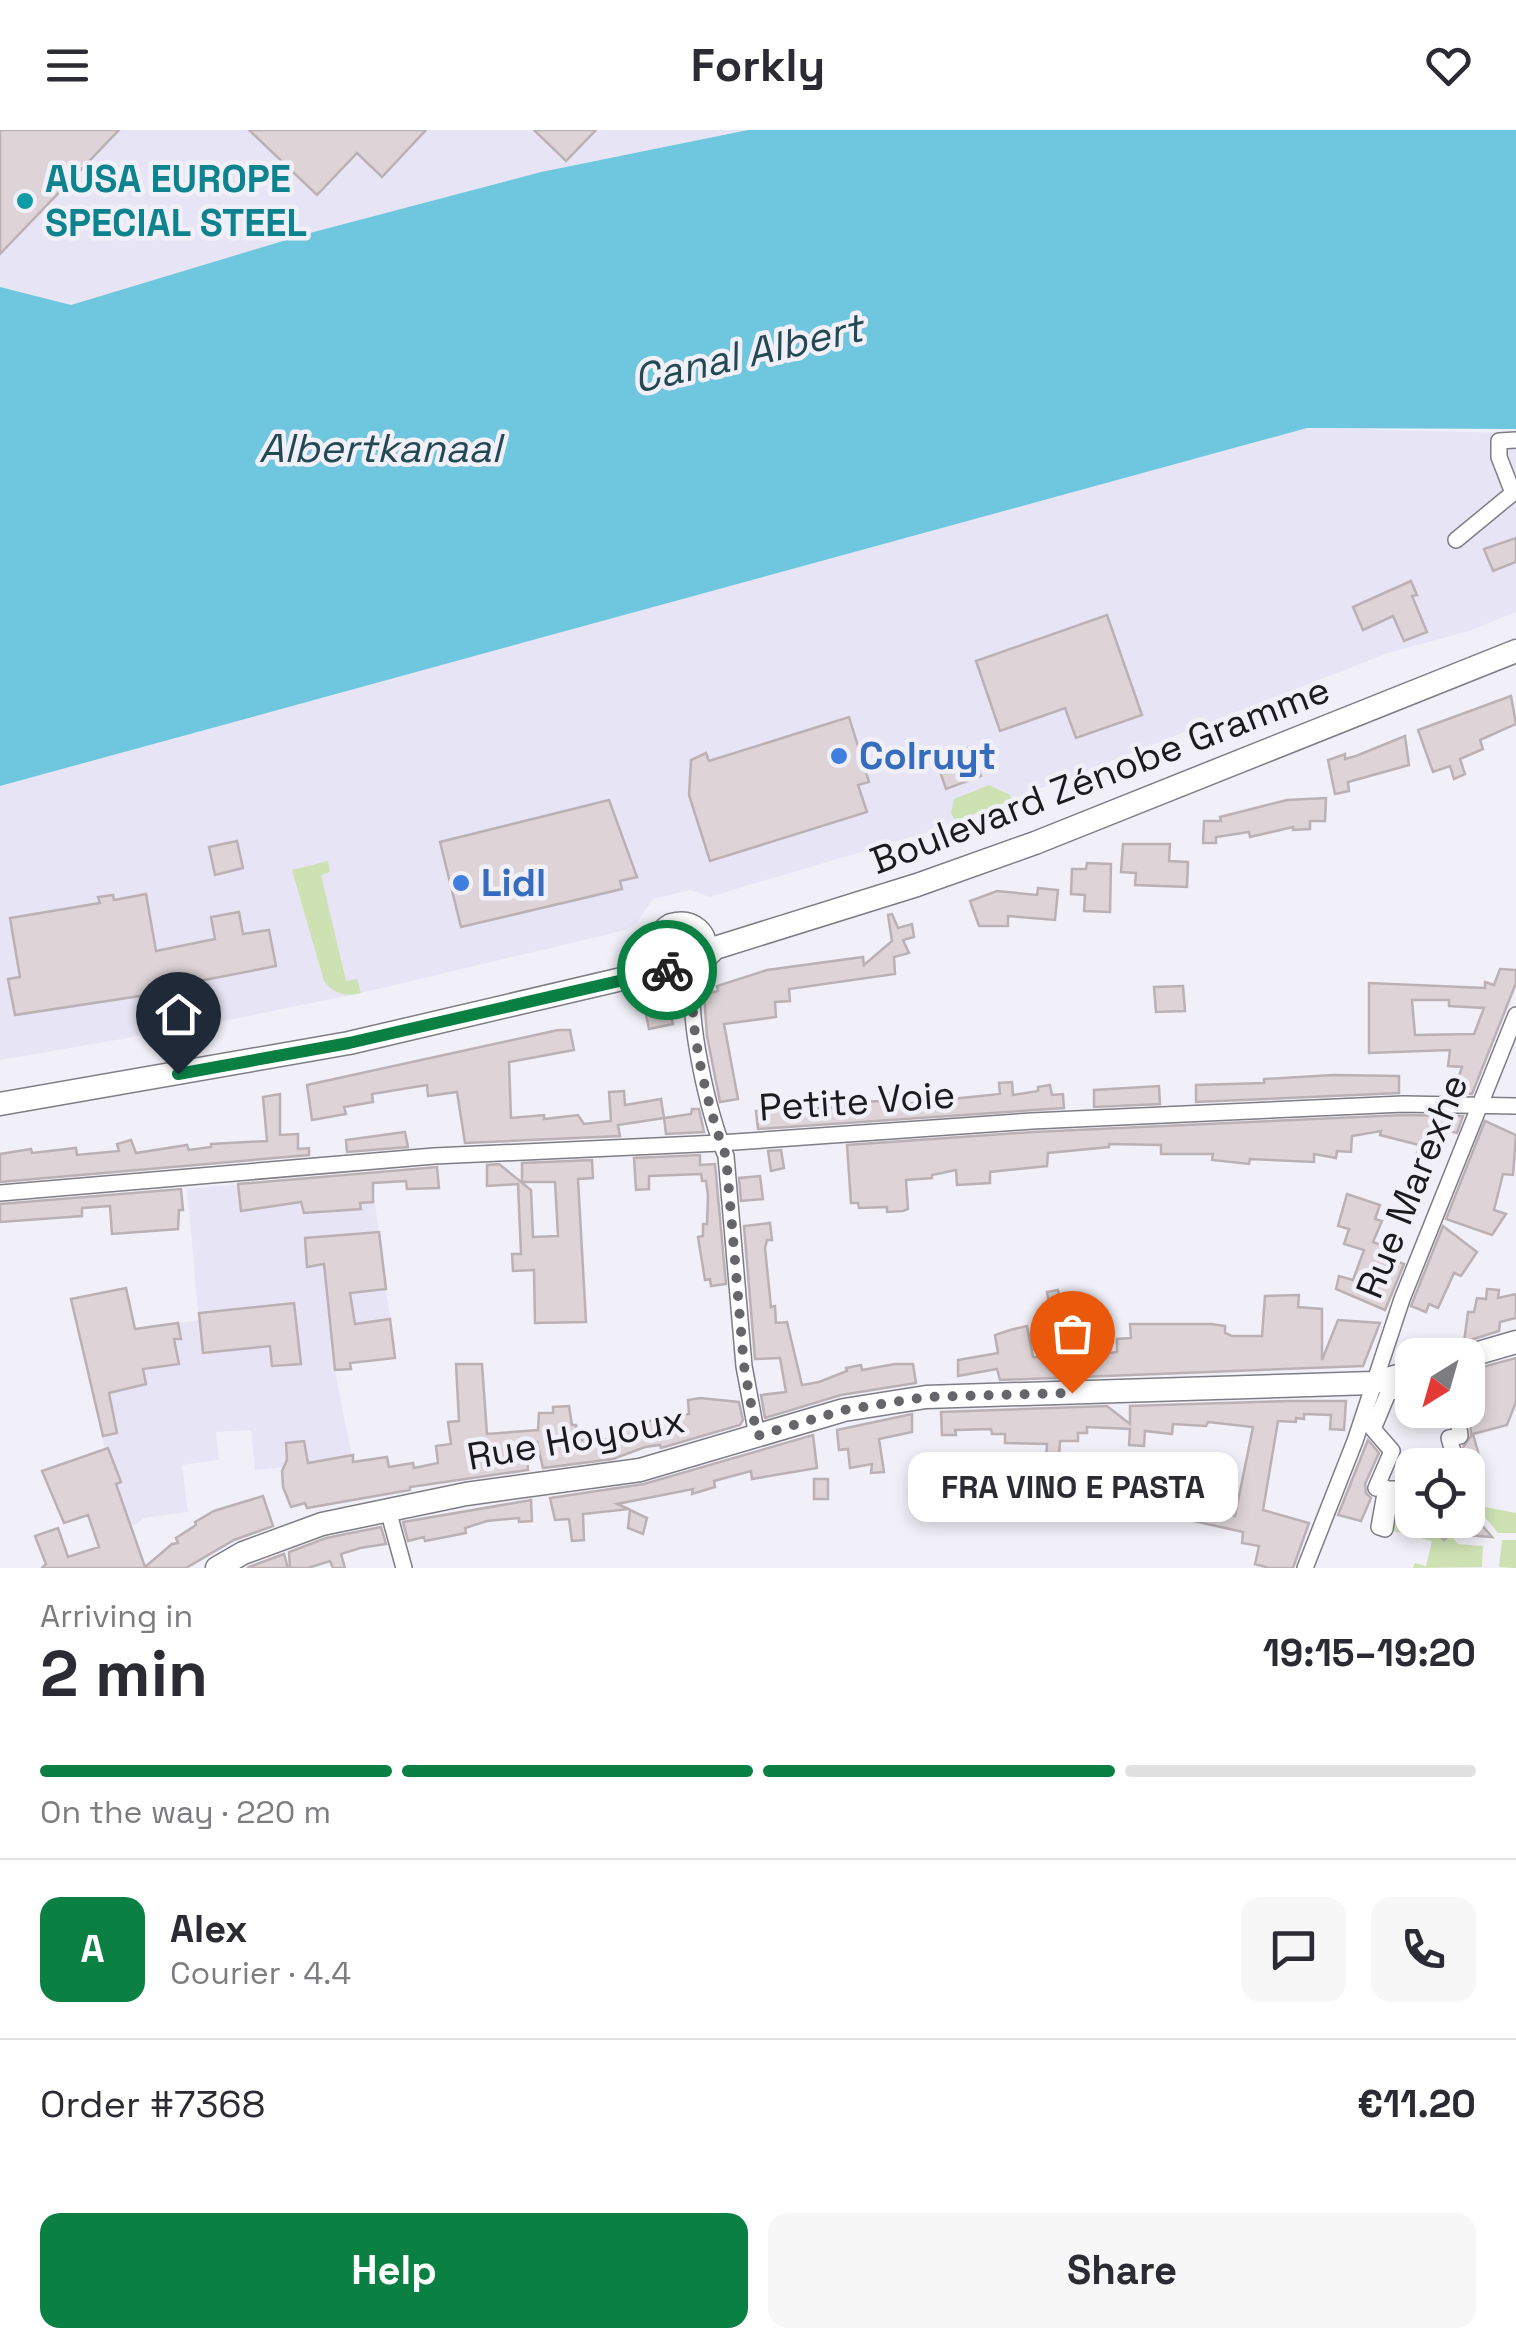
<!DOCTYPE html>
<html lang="en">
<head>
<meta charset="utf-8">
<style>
  body { margin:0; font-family:"Space Grotesk",sans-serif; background:#f7f7f7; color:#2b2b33; height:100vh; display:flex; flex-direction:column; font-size:38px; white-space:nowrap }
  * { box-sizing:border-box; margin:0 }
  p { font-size:32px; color:#7c7c81 }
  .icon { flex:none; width:55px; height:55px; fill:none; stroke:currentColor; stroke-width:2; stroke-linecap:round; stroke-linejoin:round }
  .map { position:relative; height:1438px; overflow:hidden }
  .panel { display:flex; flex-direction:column; background:#fff; flex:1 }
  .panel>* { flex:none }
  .needle { width:65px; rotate:217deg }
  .controls { position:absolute; left:1395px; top:1208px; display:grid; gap:20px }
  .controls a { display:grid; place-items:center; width:90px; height:90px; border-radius:20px; background:#fff; box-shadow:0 5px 15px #0003; font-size:50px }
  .pin { position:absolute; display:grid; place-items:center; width:85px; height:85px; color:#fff; margin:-102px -42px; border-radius:50% 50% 50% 0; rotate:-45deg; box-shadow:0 0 10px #0007 }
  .pin .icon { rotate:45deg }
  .courier { position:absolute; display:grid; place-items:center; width:100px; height:100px; margin:-50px; border:8px solid #0b8043; border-radius:50%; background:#fff; color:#222; box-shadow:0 2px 12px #0007 }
  .bubble { position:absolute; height:70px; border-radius:20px; background:#fff; box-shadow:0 5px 15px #0003; font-size:32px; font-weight:700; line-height:70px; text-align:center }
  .headline em { font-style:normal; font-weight:700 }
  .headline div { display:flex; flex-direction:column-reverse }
  .headline { display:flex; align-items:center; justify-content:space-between; height:170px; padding:0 40px }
  h1 { font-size:65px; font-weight:700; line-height:75px }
  .bar { display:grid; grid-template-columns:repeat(4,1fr); gap:15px 10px; align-content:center; height:120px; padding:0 40px }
  .bar i { height:12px; border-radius:8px; background:#e1e1e2 }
  .bar .on { background:#0b8043 }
  .bar p { grid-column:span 4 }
  .line { display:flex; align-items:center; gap:25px; padding:0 40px; border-top:2px solid #e1e1e2 }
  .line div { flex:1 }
  .round { display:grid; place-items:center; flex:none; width:105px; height:105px; border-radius:20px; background:#f7f7f7 }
  .button { display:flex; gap:20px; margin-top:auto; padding:20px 40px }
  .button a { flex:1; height:115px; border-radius:20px; background:#0b8043; color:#fff; font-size:40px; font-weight:700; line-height:115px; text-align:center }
  .button a+a { background:#f7f7f7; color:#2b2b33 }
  header { display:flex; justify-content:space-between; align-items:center; height:130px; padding:0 40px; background:#fff; font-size:45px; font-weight:700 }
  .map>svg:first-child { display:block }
  .built { fill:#e7e5f5 }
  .green { fill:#cde1b3 }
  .water { fill:#6fc6df }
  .building { fill:#ded4d7; stroke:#bbb1b4; stroke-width:2.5; fill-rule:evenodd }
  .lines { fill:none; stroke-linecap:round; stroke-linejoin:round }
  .street-casing { stroke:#7e7d85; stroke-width:18 }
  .secondary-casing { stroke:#7e7d85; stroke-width:25 }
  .street { stroke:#fff; stroke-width:15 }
  .secondary { stroke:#fff; stroke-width:22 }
  .done { stroke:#66656a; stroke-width:10; stroke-dasharray:0 18 }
  .route { stroke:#0b8043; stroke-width:12 }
  .culture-dot { fill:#0f9aa8; stroke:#f1f0f8; stroke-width:4 }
  .shop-dot { fill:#3f7fe0; stroke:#f1f0f8; stroke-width:4 }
  .labels { text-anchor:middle; stroke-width:9; stroke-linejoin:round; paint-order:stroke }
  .culture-label { font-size:38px; font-weight:bold; fill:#0d838f; stroke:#f1f0f8; text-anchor:start }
  .shop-label { font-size:38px; font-weight:bold; fill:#366cbe; stroke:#f1f0f8; text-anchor:start }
  .street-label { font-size:38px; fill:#1b1a1d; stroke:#f1f0f8 }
  .water-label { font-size:40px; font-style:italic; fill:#224a55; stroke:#f1f0f8 }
</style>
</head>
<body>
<header><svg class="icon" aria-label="menu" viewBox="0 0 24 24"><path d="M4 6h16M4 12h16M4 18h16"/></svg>Forkly<svg class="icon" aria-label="heart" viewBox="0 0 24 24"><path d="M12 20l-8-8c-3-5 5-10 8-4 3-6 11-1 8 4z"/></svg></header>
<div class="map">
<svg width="1516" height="1438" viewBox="0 0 1516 1438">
  <rect width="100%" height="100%" fill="#f1f0f8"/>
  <g class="built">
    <polygon points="0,0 748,0 541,42 306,104 70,176 0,157"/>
    <polygon points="1307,298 1516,303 1516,482 1469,501 1388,523 929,702 709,767 691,760 653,769 636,794 626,800 361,863 209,894 0,930 0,656"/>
    <polygon points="371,1042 395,1228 350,1233 351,1239 335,1241 360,1367 307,1378 298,1352 288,1337 255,1340 251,1300 216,1302 219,1330 182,1335 188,1382 144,1388 131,1398 116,1354 121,1351 109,1319 105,1319 71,1169 126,1158 135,1199 199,1190 187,1059"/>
  </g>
  <g class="green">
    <polygon points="989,655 1010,665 1012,670 955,691 951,683 954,669"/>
    <path d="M 328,731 L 330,742 L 321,745 L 346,851 L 357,849 L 361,863 C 345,867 334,864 324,851 L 292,740 Z"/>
    <circle cx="681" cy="819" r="11"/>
    <polygon points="1391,1359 1412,1372 1412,1390 1427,1390 1444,1410 1450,1405 1458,1414 1483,1416 1482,1437 1413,1438 1415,1433 1426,1436 1432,1411 1385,1399"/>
    <polygon points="1475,1375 1516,1383 1516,1403 1498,1403"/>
    <polygon points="1502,1410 1516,1410 1516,1438 1499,1437"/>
  </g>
  <polygon class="water" points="748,0 1516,0 1516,299 1307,298 0,656 0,157 71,175 306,104 541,42"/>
  <g class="building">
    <polygon points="0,0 119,0 0,124"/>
    <polygon points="249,0 426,0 382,47 357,23 317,65"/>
    <polygon points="534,0 596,0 566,31"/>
    <polygon points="1516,408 1516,432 1493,441 1484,419"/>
    <polygon points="1411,451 1417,465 1412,466 1427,502 1404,511 1393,486 1363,500 1353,477"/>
    <polygon points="1107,485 1142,585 1076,608 1065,578 1000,601 976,531"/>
    <polygon points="1511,566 1516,594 1480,610 1483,619 1460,629 1465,644 1454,649 1450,636 1433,642 1418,600"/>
    <polygon points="849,587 869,652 858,655 867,682 710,731 689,665 691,630 706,623 709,631"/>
    <polygon points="1405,606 1409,635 1348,652 1349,661 1335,664 1328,630 1345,624 1345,629 1356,626"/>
    <polygon points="970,617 981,646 946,659 936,630"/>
    <polygon points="1326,668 1325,691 1310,691 1310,699 1293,700 1293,697 1250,707 1249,702 1216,707 1216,713 1203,713 1204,691 1221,691 1220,687 1287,670"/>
    <polygon points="609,670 637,747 620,751 622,759 461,797 440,712"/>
    <polygon points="237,711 243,738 215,745 209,717"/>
    <polygon points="1123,714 1170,714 1169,731 1188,732 1187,757 1135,755 1136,743 1121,742"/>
    <polygon points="1087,733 1111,734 1110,782 1084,781 1085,765 1071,764 1072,739 1086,739"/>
    <polygon points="1038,758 1058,760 1055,790 1008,786 1008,796 979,796 970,771 997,761 1037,765"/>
    <polygon points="146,764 156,821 215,809 211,787 239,782 243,804 269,800 276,836 184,854 184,849 153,864 15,885 8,849 20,847 10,788 100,773 98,767 113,765 114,770"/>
    <polygon points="892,784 898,798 912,794 914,807 903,810 909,823 894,827 895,844 789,859 790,871 775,872 776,887 724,894 738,969 720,972 707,906 704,864 718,861 717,856 767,840 863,827 864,835 892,811 888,785"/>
    <path d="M 1500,839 L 1516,840 L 1516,853 L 1472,964 L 1454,961 L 1462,937 L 1448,936 L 1450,920 L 1369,923 L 1369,853 L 1485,858 L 1485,852 L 1494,855 ZM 1412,870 L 1449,870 L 1449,876 L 1484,878 L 1474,904 L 1415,905 Z"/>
    <polygon points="1183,856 1185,881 1156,882 1154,857"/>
    <polygon points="667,870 673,894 649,899 644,875"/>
    <polygon points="558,900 570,900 574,920 509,932 511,988 544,985 544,989 578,985 584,994 611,991 609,962 624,961 625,975 661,969 664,988 691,984 692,979 699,979 704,1002 666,1004 664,988 618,995 620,1006 465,1013 457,962 428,966 427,955 372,964 373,972 344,977 346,984 312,990 307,955"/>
    <polygon points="1333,945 1399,946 1399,963 1196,972 1196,955 1264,953 1264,949"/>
    <polygon points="1012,952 1013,965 1038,961 1038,957 1050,955 1052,965 1063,964 1064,978 758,999 756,981 844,977 844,972 891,971 890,963 903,963 904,973 952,973 952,969 1000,964 999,953"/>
    <polygon points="1159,956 1160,974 1094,977 1094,960"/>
    <polygon points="280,964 280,1005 298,1004 298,1019 309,1018 309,1025 0,1052 0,1024 31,1019 32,1023 76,1018 77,1025 119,1021 117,1014 131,1010 136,1023 187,1015 189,1020 211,1017 211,1014 267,1011 263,967"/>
    <polygon points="1403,985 1463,986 1457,1003 1447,1000 1438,1030 1416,1027 1419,1015 1380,1005 1381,1001 1352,1006 1351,1022 1337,1021 1336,1028 1314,1024 1314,1032 1250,1029 1249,1034 1212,1030 1213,1024 1161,1024 1161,1015 1109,1014 1109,1017 1048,1023 1047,1036 990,1042 990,1053 957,1055 956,1040 932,1045 932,1048 906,1050 908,1079 903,1081 887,1082 887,1077 859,1078 858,1073 851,1073 847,1015 1033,1002"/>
    <polygon points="1485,991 1516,1005 1513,1045 1503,1044 1494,1080 1506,1084 1492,1105 1446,1089"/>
    <polygon points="405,1002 408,1017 347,1022 346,1010"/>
    <polygon points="781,1020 784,1038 771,1041 768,1021"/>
    <polygon points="700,1025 700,1035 715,1034 726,1154 711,1156 710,1149 705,1150 698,1107 703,1106 703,1094 707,1094 708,1065 706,1051 702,1051 701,1044 649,1046 649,1059 636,1060 634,1028"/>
    <polygon points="592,1030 593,1048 578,1049 586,1192 535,1193 534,1140 513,1141 512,1124 521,1124 518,1054 487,1056 487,1035 499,1034 531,1060 533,1107 558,1106 555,1052 522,1052 522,1033"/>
    <polygon points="437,1037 439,1058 407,1059 406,1051 373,1053 373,1072 360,1073 361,1079 304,1083 301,1072 241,1081 238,1054"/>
    <polygon points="760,1046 763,1069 741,1071 739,1048"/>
    <polygon points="181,1059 183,1080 179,1080 178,1099 112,1104 110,1076 82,1078 82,1086 0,1092 0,1074"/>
    <polygon points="1347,1064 1380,1075 1375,1089 1382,1091 1373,1112 1395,1120 1391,1129 1404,1134 1385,1180 1336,1159 1339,1146 1353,1150 1364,1120 1344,1114 1349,1099 1338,1096"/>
    <polygon points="770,1093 772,1110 767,1110 765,1118 771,1177 775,1176 776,1193 787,1192 802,1255 819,1252 847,1241 846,1238 861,1235 862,1240 895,1234 913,1234 916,1253 841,1265 765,1288 761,1265 786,1262 780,1228 755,1229 744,1096"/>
    <polygon points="1443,1096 1477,1122 1461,1146 1454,1143 1438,1178 1429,1174 1426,1182 1411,1176"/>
    <polygon points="379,1102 386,1159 350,1163 355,1194 390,1189 395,1228 350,1233 351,1239 335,1240 324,1134 307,1137 305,1108"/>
    <polygon points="126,1158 135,1199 178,1193 181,1209 174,1209 179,1234 143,1239 146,1254 109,1263 117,1303 103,1306 71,1169"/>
    <polygon points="1487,1159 1499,1160 1498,1168 1516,1164 1516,1188 1500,1192 1499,1201 1464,1212 1468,1182 1474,1182 1477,1168 1486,1169"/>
    <polygon points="1058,1160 1065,1192 1053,1195 1047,1162"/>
    <polygon points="1299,1165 1298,1177 1322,1179 1322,1230 1338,1190 1380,1193 1363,1236 1000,1250 997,1239 958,1246 958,1230 998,1223 995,1205 1010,1200 1027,1196 1033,1227 1076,1228 1117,1222 1117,1209 1131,1208 1130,1194 1211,1194 1225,1196 1225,1203 1232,1206 1262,1206 1265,1166"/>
    <polygon points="294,1173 301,1234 272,1236 270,1216 203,1223 199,1183"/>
    <polygon points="1516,1228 1516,1272 1507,1295 1473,1304 1482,1336 1468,1340 1463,1317 1471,1306 1468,1241"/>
    <polygon points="456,1234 482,1234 487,1304 538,1300 539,1283 553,1283 553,1277 569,1276 572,1295 576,1295 579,1310 618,1309 616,1303 632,1297 632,1294 689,1284 688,1270 700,1268 739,1272 743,1290 740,1295 661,1318 660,1315 645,1317 613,1329 543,1338 537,1312 526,1314 528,1340 410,1357 410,1360 307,1378 305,1373 291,1377 283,1357 282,1341 287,1330 286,1313 304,1311 308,1333 353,1325 353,1332 387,1327 389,1337 413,1333 414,1338 438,1333 436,1316 451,1314 448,1292 459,1291"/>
    <polygon points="1290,1271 1346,1271 1344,1300 1330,1299 1331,1285 1304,1284 1304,1289 1296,1288 1296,1292 1278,1291 1263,1380 1309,1393 1293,1438 1269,1438 1255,1434 1259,1416 1242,1413 1243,1402 1189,1390 1197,1343 1208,1346 1203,1379 1235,1386 1253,1297 1208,1292 1206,1296 1173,1294 1172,1304 1145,1301 1144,1316 1129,1315 1130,1299 1087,1297 1087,1303 1078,1303 1078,1311 1060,1311 1059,1327 1046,1327 1047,1314 1005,1313 1005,1304 992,1304 991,1299 955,1300 956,1305 942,1305 941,1282 1107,1276 1130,1294 1130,1276"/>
    <polygon points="912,1284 912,1302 879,1309 884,1342 871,1343 872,1334 850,1338 848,1319 839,1320 837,1300"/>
    <polygon points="813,1305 817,1338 752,1349 751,1341 714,1351 715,1357 692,1364 693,1359 617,1374 629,1379 583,1384 584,1410 572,1411 569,1389 555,1390 550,1368 644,1354"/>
    <polygon points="1368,1310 1379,1323 1365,1354 1366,1363 1371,1368 1361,1391 1338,1385"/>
    <polygon points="108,1318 121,1352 116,1354 145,1437 172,1414 178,1413 176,1408 196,1395 195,1392 214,1381 263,1366 273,1396 234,1410 186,1438 42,1438 46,1434 35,1406 58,1398 68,1427 99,1417 88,1385 64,1393 42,1341"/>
    <rect x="814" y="1349" width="14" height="20"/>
    <polygon points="531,1370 532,1391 519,1392 519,1388 487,1391 465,1398 466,1403 425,1411 424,1407 408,1411 403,1392"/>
    <polygon points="1468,1379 1492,1407 1451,1404 1444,1410 1439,1405 1450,1390 1468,1390"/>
    <polygon points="630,1380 647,1388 643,1404 628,1398"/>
    <polygon points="381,1397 386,1414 360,1418 341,1424 345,1438 333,1438 330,1431 308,1438 290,1438 289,1422 326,1408"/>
    <polygon points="284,1424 288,1438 247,1438 249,1437"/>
  </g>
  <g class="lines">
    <g class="street-casing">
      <g id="street">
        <polyline points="1456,410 1513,363 1499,327 1499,311 1516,310"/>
        <path d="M 695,840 C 684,883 709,985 726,1026 L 744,1236 L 757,1306"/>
        <polyline points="0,1063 434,1026 720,1013 1032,991 1403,974 1516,976"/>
        <polyline points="1412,1257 1388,1263 1373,1299 1392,1321 1376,1358 1386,1358 1379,1397 1385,1399 1391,1359 1403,1359 1412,1372"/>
        <polyline points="1457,1335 1449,1308 1460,1306 1457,1280"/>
        <polyline points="1468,1364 1468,1365"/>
        <polyline points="388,1380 404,1438"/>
        <polyline points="1427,1390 1432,1396 1439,1390"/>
        <polyline points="1305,1438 1355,1311 1402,1169 1516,885"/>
      </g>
    </g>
    <g class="secondary-casing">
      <g id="secondary">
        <path d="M 666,839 C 652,824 653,806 671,795 C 693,789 707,803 706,824"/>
        <polyline points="0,974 349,913 656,841 690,843 715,818 917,755 1035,713 1516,521"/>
        <polyline points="1468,1226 1516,1212"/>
        <polyline points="217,1438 243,1423 322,1394 466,1364 640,1340 844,1280 926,1267 1372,1253 1412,1242"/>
      </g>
    </g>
    <use href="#street" class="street"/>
    <use href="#secondary" class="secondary"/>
  </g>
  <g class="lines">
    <path class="done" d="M 667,840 L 684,844 L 695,840 C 684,883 709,984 726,1026 L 744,1236 L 757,1306 L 844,1280 L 926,1267 L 1072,1263"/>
    <polyline class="route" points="178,944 349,913 667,840"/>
  </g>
  <circle class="culture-dot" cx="25" cy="71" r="10"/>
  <g class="shop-dot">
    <circle cx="839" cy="626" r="10"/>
    <circle cx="461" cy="753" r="10"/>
  </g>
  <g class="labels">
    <g class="culture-label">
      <text x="45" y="62">AUSA EUROPE<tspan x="45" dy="44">SPECIAL STEEL</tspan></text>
    </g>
    <g class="shop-label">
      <text x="859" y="639">Colruyt</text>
      <text x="481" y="766">Lidl</text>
    </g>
    <g class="street-label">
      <text transform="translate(1100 645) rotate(-21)" y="13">Boulevard Zénobe Gramme</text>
      <text transform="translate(857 971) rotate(-4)" y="13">Petite Voie</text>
      <text transform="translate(1412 1056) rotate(-68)" y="13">Rue Marexhe</text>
      <text transform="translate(576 1308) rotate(-10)" y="13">Rue Hoyoux</text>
    </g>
    <g class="water-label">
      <text transform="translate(748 223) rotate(-13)" y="14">Canal Albert</text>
      <text x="380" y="332">Albertkanaal</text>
    </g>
  </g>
</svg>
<div class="controls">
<a><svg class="needle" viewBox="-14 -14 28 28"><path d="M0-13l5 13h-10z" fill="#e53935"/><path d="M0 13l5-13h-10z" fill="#7c7c81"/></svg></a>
<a><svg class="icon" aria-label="locate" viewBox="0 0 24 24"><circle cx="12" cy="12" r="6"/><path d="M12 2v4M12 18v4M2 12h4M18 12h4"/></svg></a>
</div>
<div class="pin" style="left:1072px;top:1263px;background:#ea580c"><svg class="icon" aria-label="bag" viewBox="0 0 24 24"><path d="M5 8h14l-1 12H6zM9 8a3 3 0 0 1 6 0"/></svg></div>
<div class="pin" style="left:178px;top:944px;background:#1f2937"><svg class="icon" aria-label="home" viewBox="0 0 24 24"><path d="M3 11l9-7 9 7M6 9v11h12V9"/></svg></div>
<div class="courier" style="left:667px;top:840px"><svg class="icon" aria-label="bike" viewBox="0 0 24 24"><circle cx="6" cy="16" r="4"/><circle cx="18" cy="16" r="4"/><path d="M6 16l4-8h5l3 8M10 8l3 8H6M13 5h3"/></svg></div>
<div class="bubble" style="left:908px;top:1322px;width:330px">FRA VINO E PASTA</div>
</div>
<section class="panel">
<div class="headline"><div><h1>2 min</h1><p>Arriving in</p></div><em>19:15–19:20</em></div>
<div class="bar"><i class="on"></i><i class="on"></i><i class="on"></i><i></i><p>On the way · 220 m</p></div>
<div class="line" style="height:180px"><b class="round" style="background:#0b8043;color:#fff">A</b><div><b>Alex</b><p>Courier · 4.4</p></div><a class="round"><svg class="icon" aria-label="chat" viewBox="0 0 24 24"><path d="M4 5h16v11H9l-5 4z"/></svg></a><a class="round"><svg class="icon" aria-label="phone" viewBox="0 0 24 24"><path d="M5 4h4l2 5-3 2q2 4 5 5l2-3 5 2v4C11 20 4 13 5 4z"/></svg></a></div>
<div class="line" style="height:130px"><div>Order #7368</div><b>€11.20</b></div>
<div class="button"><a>Help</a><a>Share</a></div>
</section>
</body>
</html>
